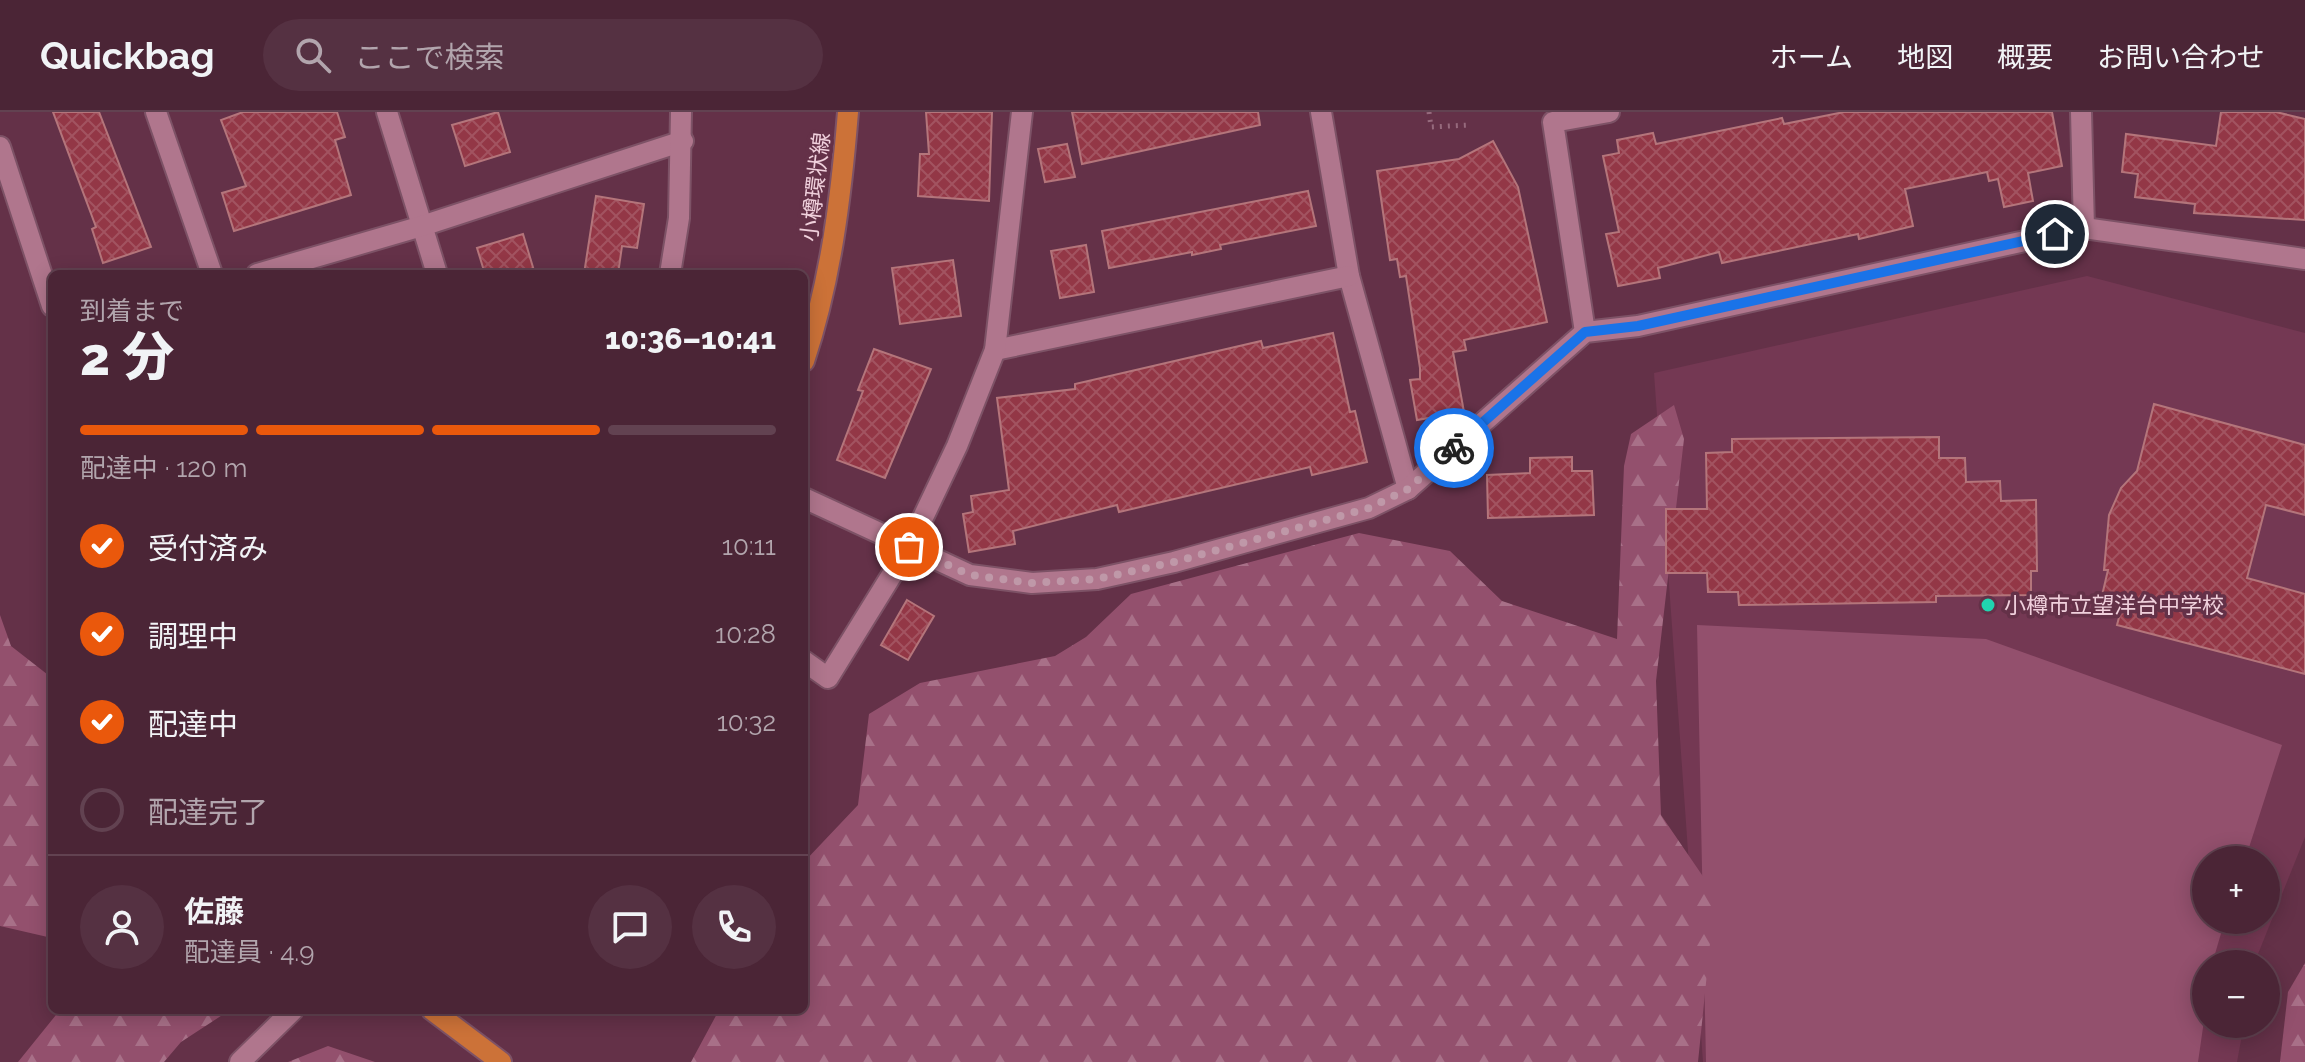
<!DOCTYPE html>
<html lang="ja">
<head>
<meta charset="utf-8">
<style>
  body { margin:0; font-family:Raleway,"Noto Sans JP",sans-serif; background:#553142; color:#f1f3f6; height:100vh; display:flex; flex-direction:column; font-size:30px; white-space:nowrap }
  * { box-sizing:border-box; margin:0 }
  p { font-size:26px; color:#b2a5ad }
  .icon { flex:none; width:44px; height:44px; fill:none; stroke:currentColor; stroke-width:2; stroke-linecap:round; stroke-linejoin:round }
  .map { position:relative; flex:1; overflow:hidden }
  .side { position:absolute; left:48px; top:158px; width:760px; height:744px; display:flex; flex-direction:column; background:#4b2536; border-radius:12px; box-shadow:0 4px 20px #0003,0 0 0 2px #624251 }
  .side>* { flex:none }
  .tools { position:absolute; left:2192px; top:734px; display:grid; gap:16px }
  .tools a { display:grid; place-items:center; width:88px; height:88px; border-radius:50%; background:#4b2536; box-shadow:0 4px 20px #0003,0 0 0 2px #624251; font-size:40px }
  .pin { position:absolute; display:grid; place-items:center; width:68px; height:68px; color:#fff; margin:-34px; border:4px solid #fff; border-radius:50%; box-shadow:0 2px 8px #0007 }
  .courier { position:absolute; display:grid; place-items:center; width:80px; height:80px; margin:-40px; border:6px solid #1a73e8; border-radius:50%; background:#fff; color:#222; box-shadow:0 2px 10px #0007 }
  .headline em { font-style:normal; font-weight:800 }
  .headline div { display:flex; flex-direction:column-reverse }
  .headline { display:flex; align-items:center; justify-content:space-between; height:136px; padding:0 32px }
  h1 { font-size:52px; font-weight:800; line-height:60px }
  .bar { display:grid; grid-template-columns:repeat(4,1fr); gap:12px 8px; align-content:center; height:96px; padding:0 32px }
  .bar i { height:10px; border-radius:6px; background:#624251 }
  .bar .selected { background:#ea580c }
  .bar p { grid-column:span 4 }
  .line { display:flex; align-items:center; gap:20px; padding:0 32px; border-top:2px solid #624251 }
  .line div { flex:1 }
  .round { display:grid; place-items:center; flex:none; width:84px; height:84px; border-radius:42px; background:#553142 }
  ol { padding:0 32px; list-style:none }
  li { display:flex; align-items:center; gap:24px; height:88px }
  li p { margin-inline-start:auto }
  li .icon { padding:8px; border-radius:50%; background:#ea580c; color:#fff; stroke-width:4 }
  li:last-child { color:#b2a5ad }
  li i { width:44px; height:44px; border:4px solid #624251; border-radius:50% }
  header { display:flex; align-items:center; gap:48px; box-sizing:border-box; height:112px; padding:0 40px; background:#4b2536; border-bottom:2px solid #624251 }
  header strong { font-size:38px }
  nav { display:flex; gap:44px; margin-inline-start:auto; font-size:28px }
  .search { width:560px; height:72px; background:#553142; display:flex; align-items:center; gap:20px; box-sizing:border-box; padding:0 28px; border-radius:44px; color:#b2a5ad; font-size:30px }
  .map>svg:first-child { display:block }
  .built { fill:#743853; fill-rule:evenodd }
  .green { fill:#93506d }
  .forest { fill:url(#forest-firs) }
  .building { fill:url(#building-cross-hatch); stroke:#b4757b; stroke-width:2 }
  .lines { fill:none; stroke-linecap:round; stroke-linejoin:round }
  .minor-casing { stroke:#7d5266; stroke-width:24 }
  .major-casing { stroke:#7d5266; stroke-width:24 }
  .path { stroke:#966a7d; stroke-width:5; stroke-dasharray:2 6; stroke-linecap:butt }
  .minor { stroke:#b0768d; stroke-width:20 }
  .major { stroke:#cc7238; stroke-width:20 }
  .done { stroke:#bf98a8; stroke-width:8; stroke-dasharray:0 14.4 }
  .route { stroke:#1a73e8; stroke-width:10 }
  .poi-dot { fill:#20d5b0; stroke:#643148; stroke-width:3 }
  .labels { text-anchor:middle; stroke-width:7; stroke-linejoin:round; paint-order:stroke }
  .street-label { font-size:22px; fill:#f0d0dc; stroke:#643148 }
  .poi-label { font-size:22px; fill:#f0d0dc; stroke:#643148; text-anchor:start }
</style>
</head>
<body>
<header>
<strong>Quickbag</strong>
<div class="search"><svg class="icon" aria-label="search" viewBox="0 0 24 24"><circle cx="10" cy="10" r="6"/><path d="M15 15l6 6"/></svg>ここで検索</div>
<nav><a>ホーム</a><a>地図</a><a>概要</a><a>お問い合わせ</a></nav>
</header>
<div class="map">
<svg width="2305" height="950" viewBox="0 0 2305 950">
  <defs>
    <pattern id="forest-firs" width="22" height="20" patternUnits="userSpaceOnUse" patternTransform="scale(2)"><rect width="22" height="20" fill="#93506d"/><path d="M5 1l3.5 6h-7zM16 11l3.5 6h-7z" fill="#a87088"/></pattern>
    <pattern id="building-cross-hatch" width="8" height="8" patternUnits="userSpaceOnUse" patternTransform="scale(2)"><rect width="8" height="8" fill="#933746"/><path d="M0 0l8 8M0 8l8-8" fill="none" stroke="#a25360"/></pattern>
  </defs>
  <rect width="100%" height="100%" fill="#643148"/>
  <path class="built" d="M 2087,164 L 2305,221 L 2305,725 L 2254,852 L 2206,852 L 2206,912 L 2244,912 L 2237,950 L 1703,950 L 1654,261 ZM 2206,748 L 2266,748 L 2266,808 L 2206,808 Z"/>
  <polygon class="green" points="1697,513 1986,527 2282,633 2245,748 2206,748 2206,808 2225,808 2212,852 2206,852 2206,895 2198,950 1706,950"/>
  <g class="forest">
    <polygon points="1674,293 1684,327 1656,569 1661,703 1715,782 1698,950 691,950 719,898 804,898 804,750 858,693 869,602 920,571 1055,544 1086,525 1131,482 1359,421 1450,439 1502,489 1617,527 1624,354 1631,322"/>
    <polygon points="0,503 11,534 52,566 52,826 0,814"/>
    <polygon points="2305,851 2305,950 2280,950 2288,880"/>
    <polygon points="60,898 230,898 181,930 164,950 18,950"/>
    <polygon points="328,934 375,950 288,950"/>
  </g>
  <g class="building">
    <polygon points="53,0 99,0 151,135 103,151 92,117 96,115"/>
    <polygon points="243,0 337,0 345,25 335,28 351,83 234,119 222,81 246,74 221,8"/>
    <polygon points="498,0 510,40 465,54 452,13"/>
    <polygon points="926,0 992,0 989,89 918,84 920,42 929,42"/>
    <polygon points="1072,0 1258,0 1260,13 1082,52"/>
    <polygon points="1844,0 2052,0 2062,54 2028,61 2033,89 2004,95 1998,67 1989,69 1987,60 1905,77 1913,114 1859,127 1858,122 1722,151 1719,140 1658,156 1660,166 1618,174 1606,122 1619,120 1603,44 1619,41 1617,28 1653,21 1656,32 1782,6 1784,12"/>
    <polygon points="2221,0 2276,0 2305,7 2305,108 2194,101 2195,92 2135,85 2138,62 2122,60 2126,22 2216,34"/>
    <polygon points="1493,29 1518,75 1547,210 1464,228 1466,238 1453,240 1464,300 1417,308 1410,268 1420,267 1420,256 1406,164 1400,165 1397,147 1390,148 1377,59 1459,47"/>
    <polygon points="1067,32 1075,65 1045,70 1038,37"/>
    <polygon points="1308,79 1316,114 1220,133 1221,137 1192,143 1192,140 1109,156 1102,119"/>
    <polygon points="596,84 644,92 637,136 622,134 618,162 584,162"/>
    <polygon points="523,122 535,162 485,162 477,136"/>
    <polygon points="1086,133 1094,180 1060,186 1051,139"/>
    <polygon points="953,148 961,204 900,212 892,156"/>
    <polygon points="1333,221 1350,300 1355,299 1367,350 1312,363 1310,355 1119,400 1117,393 1013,419 1015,432 969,440 963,402 973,400 971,384 1009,378 997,286 1075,277 1075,272 1261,229 1263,236"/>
    <polygon points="874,237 931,257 885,366 837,348 863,279 858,278"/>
    <polygon points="2154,292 2305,333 2305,403 2266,393 2247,466 2305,482 2305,562 2117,513 2122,494 2101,488 2108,458 2104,458 2109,403 2121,376 2137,359"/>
    <polygon points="1939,325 1939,346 1965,346 1966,370 2000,369 2001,389 2036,388 2037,459 2031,459 2031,483 1936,484 1936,490 1739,493 1738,480 1708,480 1707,461 1666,461 1666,397 1707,397 1706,341 1732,340 1732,327"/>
    <polygon points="1572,345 1572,359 1592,359 1594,403 1488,406 1487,363 1530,361 1530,346"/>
    <polygon points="907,488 934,504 908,548 881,533"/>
  </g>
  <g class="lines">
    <g class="minor-casing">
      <g id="minor">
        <polyline points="156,0 212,162"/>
        <polyline points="387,0 437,162"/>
        <polyline points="1321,0 1349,164 1408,377"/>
        <polyline points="2081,0 2084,116"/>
        <polyline points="0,35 52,194"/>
        <polyline points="257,162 422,114 683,29"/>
        <polyline points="670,162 679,106 681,0"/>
        <polyline points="1585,220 1553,10 1609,0"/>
        <polyline points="995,238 1349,164"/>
        <polyline points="804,386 970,463 1032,471 1097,467 1174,450 1369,396 1408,377 1585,220 1638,214 2084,116 2305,147"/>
        <polyline points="804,549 828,566 909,435 957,334 995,238 1022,0"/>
        <polyline points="240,950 293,898"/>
      </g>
    </g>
    <g class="major-casing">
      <g id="major">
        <path d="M 804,249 C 831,168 841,85 848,0"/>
        <polyline points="432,898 501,950"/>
      </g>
    </g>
    <polyline class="path" points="1429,0 1431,15 1469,13"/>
    <use href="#minor" class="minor"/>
    <use href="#major" class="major"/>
  </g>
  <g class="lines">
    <polyline class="done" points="909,435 970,463 1032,471 1097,467 1174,450 1369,396 1408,377 1454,336"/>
    <polyline class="route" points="1454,336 1585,220 1638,214 2055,122"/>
  </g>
  <circle class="poi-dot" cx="1988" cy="493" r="8"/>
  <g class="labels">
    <g class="street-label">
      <text transform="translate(815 75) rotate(-83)" y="8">小樽環状線</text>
    </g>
    <g class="poi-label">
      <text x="2004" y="501">小樽市立望洋台中学校</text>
    </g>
  </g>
</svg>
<div class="tools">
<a>+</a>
<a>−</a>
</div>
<div class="pin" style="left:909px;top:435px;background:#ea580c"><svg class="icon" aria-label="bag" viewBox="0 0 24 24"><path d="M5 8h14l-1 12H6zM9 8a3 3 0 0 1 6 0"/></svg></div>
<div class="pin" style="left:2055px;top:122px;background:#1f2937"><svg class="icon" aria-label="home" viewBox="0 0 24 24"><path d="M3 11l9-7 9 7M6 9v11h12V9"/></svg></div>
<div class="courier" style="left:1454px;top:336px"><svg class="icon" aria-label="bike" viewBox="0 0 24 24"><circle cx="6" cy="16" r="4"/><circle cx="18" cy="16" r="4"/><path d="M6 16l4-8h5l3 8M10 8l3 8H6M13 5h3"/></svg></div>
<section class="side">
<div class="headline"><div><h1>2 分</h1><p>到着まで</p></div><em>10:36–10:41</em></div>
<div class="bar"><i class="selected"></i><i class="selected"></i><i class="selected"></i><i></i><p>配達中 · 120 m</p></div>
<ol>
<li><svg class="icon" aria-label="check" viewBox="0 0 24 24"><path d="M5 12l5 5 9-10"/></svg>受付済み<p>10:11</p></li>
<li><svg class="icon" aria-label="check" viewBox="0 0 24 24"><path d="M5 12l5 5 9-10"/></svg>調理中<p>10:28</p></li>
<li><svg class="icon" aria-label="check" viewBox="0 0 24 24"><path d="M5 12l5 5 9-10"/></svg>配達中<p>10:32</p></li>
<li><i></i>配達完了</li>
</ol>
<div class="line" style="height:144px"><a class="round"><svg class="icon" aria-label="person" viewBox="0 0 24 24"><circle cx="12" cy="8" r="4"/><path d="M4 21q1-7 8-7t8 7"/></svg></a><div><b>佐藤</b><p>配達員 · 4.9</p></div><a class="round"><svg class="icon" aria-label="chat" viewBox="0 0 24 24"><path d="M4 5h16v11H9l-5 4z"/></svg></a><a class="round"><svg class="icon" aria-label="phone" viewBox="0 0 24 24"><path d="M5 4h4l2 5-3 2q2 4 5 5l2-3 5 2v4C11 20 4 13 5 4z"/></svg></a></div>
</section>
</div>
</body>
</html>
